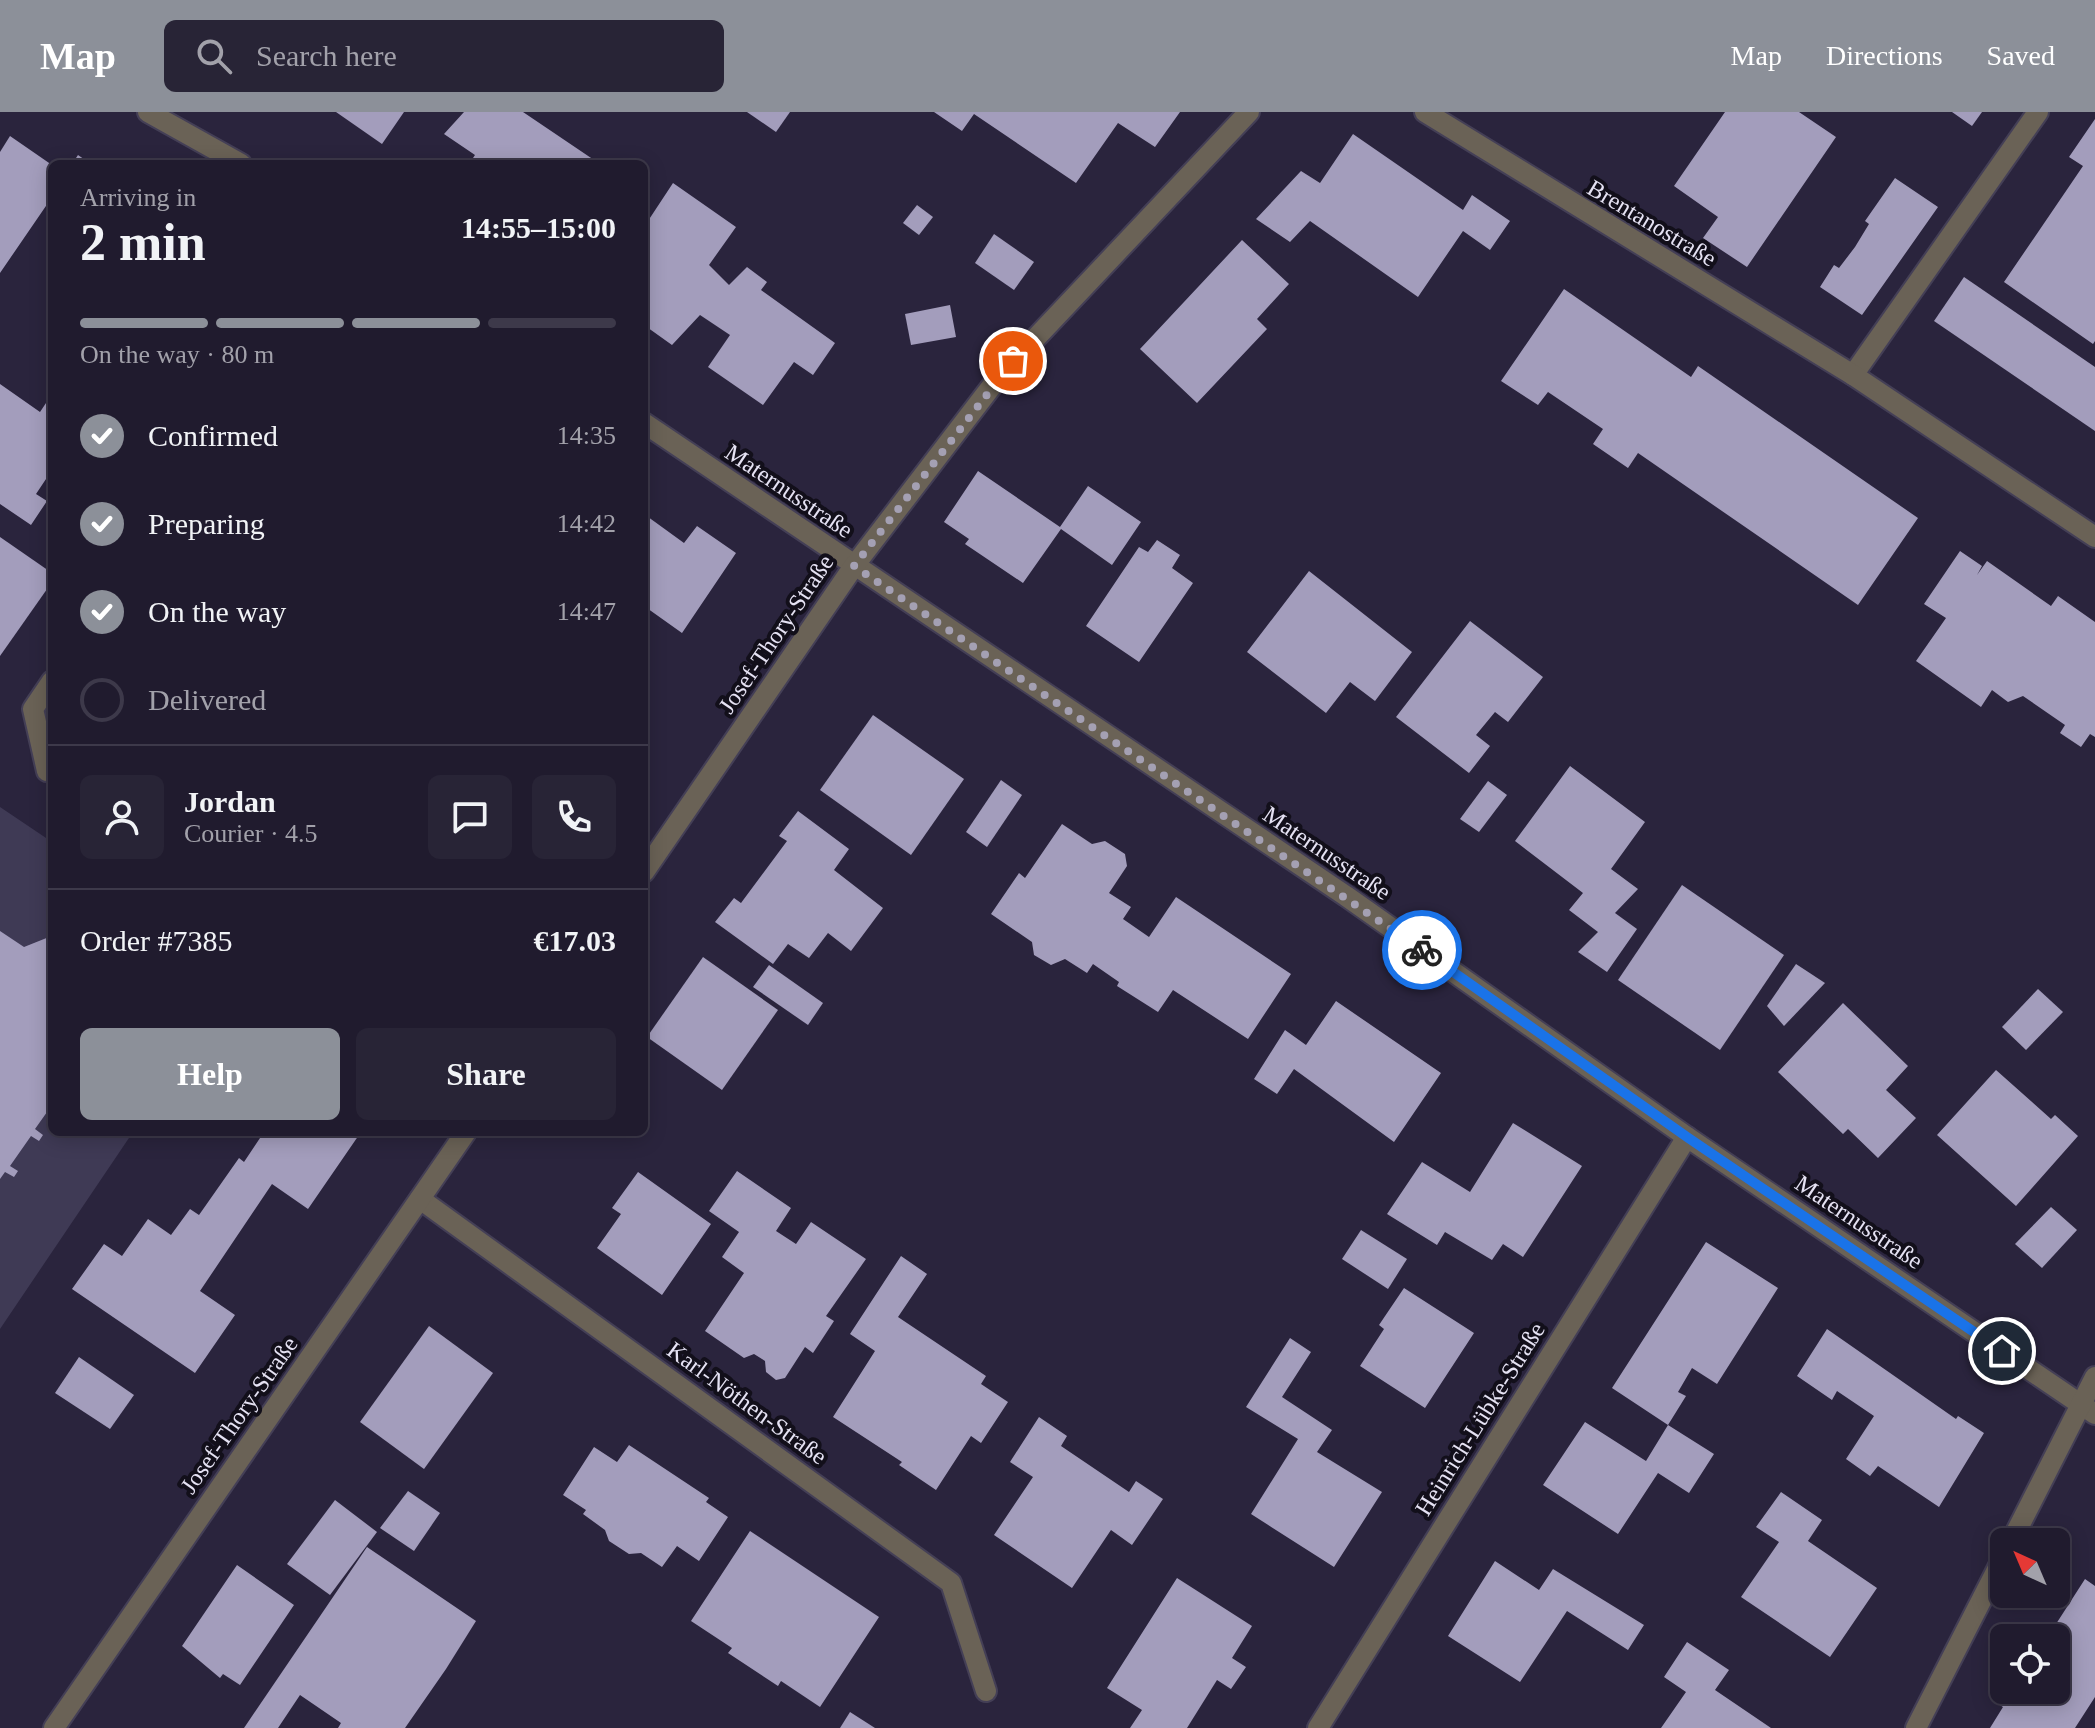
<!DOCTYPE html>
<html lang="en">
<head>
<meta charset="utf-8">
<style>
  body { margin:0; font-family:Georgia,serif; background:#282436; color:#f1f3f6; height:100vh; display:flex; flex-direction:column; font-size:30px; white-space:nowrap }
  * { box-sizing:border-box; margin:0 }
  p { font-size:26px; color:#a2a1aa }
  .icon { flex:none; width:44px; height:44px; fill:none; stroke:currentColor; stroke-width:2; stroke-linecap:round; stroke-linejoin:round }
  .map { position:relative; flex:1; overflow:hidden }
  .panel { position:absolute; left:48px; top:48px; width:600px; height:976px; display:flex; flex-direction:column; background:#201b2e; border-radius:12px; box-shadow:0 4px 20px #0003,0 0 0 2px #3d394a }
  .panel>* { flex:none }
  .needle { width:52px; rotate:316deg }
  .fabs { position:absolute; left:1990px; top:1416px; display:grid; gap:16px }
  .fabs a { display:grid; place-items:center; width:80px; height:80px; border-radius:12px; background:#201b2e; box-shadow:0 4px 20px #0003,0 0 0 2px #3d394a; font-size:40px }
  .pin { position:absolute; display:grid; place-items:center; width:68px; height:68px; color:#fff; margin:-34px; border:4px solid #fff; border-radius:50%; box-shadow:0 2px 8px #0007 }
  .courier { position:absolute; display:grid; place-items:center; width:80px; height:80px; margin:-40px; border:6px solid #1a73e8; border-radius:50%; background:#fff; color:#222; box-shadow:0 2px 10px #0007 }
  .head em { font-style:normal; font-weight:700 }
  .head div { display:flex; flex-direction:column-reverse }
  .head { display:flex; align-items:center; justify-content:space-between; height:136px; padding:0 32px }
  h1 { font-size:52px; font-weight:700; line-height:60px }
  .bar { display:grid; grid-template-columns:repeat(4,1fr); gap:12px 8px; align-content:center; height:96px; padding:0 32px }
  .bar i { height:10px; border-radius:6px; background:#3d394a }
  .bar .active { background:#8c9099 }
  .bar p { grid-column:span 4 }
  .line { display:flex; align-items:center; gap:20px; padding:0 32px; border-top:2px solid #3d394a }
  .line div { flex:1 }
  .round { display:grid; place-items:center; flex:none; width:84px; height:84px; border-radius:12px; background:#282436 }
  ol { padding:0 32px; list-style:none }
  li { display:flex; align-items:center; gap:24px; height:88px }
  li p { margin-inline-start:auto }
  li .icon { padding:8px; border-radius:50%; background:#8c9099; color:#fff; stroke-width:4 }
  li:last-child { color:#a2a1aa }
  li i { width:44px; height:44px; border:4px solid #3d394a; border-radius:50% }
  .button { display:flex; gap:16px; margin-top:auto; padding:16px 32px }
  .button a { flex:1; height:92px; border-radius:12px; background:#8c9099; color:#fff; font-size:32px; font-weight:700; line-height:92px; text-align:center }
  .button a+a { background:#282436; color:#f1f3f6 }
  header { display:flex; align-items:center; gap:48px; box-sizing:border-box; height:112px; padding:0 40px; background:#8c9099; color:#fff }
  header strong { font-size:38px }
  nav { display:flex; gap:44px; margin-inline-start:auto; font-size:28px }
  .search { width:560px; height:72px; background:#282436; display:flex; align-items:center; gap:20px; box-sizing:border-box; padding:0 28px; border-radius:12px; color:#a2a1aa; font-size:30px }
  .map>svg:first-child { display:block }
  .green { fill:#3f3a55 }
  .building { fill:#a39dbc }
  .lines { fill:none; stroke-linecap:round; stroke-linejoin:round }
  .lane-casing { stroke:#443f56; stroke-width:24 }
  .street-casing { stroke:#443f56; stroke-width:24 }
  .lane { stroke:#6a6256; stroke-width:20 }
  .street { stroke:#6a6256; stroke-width:20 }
  .done { stroke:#a4a0b3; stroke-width:8; stroke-dasharray:0 14.4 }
  .route { stroke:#1a73e8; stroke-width:10 }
  .labels { text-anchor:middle; stroke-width:8; stroke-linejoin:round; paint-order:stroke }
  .street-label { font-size:24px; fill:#e5e2f3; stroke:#120f1a }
</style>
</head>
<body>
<header>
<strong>Map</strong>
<div class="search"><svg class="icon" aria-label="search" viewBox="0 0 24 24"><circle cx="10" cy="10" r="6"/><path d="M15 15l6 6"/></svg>Search here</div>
<nav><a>Map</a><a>Directions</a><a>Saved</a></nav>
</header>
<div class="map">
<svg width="2095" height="1616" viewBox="0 0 2095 1616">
  <rect width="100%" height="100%" fill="#2a243d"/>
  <polygon class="green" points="0,695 52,730 52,1020 133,1020 0,1217"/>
  <g class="building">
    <polygon points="336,0 404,0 382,32"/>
    <polygon points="464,0 523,0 600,52 469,52 475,43 444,22"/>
    <polygon points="747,0 790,0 776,20"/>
    <polygon points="934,0 1180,0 1155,35 1118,11 1076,71 974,2 962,19"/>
    <polygon points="1725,0 1799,0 1836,25 1747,155 1703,126 1718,105 1674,74"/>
    <polygon points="1952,0 1982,0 1972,14"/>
    <polygon points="2095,7 2095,229 2093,232 2004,170 2083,54 2069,45"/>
    <polygon points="1353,22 1463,98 1472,83 1510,109 1490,138 1463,119 1418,185 1310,109 1290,130 1256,107 1301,59 1320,71"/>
    <polygon points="10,24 52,53 52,94 48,91 0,161 0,40"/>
    <polygon points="78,43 91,52 72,52"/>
    <polygon points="1895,66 1938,95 1862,203 1820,175 1834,153 1839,156 1855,135 1869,112 1865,109"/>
    <polygon points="673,71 736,115 709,153 729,173 747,155 767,170 761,178 835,231 813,263 794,250 763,293 708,255 730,223 700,203 672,233 644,213 644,115"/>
    <polygon points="917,93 933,105 919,123 903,111"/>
    <polygon points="994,122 1034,150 1014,178 975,151"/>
    <polygon points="1242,128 1289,172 1257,207 1267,217 1197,291 1140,237"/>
    <polygon points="1964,165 2095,255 2095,319 1934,209"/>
    <polygon points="1564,177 1691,265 1698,254 1918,406 1858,493 1638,341 1628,356 1593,332 1603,317 1548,280 1538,293 1501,269"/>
    <polygon points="950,193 956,225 911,233 905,202"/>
    <polygon points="0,272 40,300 52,282 52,358 36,382 47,389 31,413 0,392"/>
    <polygon points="978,359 1060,415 1088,374 1141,410 1112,453 1061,417 1023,471 965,432 969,427 944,410"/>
    <polygon points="644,402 684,431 697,414 736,441 682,521 644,494"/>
    <polygon points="0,425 52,461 52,470 0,544"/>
    <polygon points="1157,428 1180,443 1172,456 1193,471 1139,550 1086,514 1139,435 1148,440"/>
    <polygon points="1960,439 1982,454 1977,463 1987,449 2051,494 2058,484 2095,510 2095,625 2090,622 2081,635 2060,621 2065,613 2023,584 2008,590 1992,578 1981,595 1916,549 1946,506 1924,492"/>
    <polygon points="1309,459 1412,540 1375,589 1350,570 1326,601 1247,540"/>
    <polygon points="1470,509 1543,565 1508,610 1495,600 1476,623 1490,634 1469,661 1396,605"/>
    <polygon points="873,603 964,667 911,743 820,678"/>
    <polygon points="1570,654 1645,710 1611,757 1638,777 1615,801 1637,817 1607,860 1578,840 1598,820 1569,798 1583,781 1515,729"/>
    <polygon points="1001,668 1022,683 987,735 966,720"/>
    <polygon points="1488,669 1507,683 1479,720 1460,707"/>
    <polygon points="798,699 849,737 834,758 883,796 851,839 828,821 809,846 788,832 773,852 715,810 734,786 741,791 787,729 779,724"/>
    <polygon points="1062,712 1092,732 1105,729 1125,742 1127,754 1109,781 1131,795 1123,807 1149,825 1176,785 1291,862 1248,927 1173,878 1158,900 1117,874 1119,870 1093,852 1087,861 1065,847 1051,853 1034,843 1032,830 991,802 1019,761 1025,766"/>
    <polygon points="1682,773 1784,843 1720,938 1618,868"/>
    <polygon points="50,815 52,993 35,1017 43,1023 39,1029 31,1024 10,1054 18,1059 14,1065 5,1060 0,1067 0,819 24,835 49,825"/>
    <polygon points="703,845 778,898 722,978 647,925"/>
    <polygon points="1796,852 1825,871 1784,914 1767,894"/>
    <polygon points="769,853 823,891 808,913 753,875"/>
    <polygon points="2038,877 2063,900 2026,938 2002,915"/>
    <polygon points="1336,889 1441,961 1394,1030 1294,957 1277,982 1254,967 1285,918 1306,933"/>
    <polygon points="1843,891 1908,954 1886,978 1916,1006 1878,1046 1848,1017 1843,1022 1778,960"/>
    <polygon points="1996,958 2051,1007 2055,1003 2078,1024 2016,1094 1937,1023"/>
    <polygon points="1513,1011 1582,1054 1523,1145 1503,1132 1492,1148 1445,1120 1437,1133 1387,1102 1422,1050 1470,1080"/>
    <polygon points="264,1020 361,1020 308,1097 272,1072 200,1179 235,1203 195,1261 72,1177 104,1132 122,1144 148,1107 171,1123 190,1097 199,1103 239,1046 244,1050"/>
    <polygon points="737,1059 791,1096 776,1119 796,1132 811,1110 866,1147 826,1204 834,1209 813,1241 805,1235 785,1266 776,1268 766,1260 765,1249 754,1242 744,1246 705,1219 744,1161 722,1145 739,1120 709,1099"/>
    <polygon points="638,1060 711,1112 662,1183 597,1136 621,1102 612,1096"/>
    <polygon points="2051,1095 2077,1118 2042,1156 2015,1132"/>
    <polygon points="1361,1118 1407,1147 1388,1177 1342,1147"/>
    <polygon points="1706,1130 1778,1176 1717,1272 1692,1256 1678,1280 1686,1284 1668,1313 1612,1276"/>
    <polygon points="901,1144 927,1162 898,1205 986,1264 981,1272 1008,1290 981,1331 971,1324 936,1378 899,1353 902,1350 833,1305 875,1239 850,1222"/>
    <polygon points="1404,1176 1474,1221 1425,1296 1360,1254 1384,1217 1379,1213"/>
    <polygon points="429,1214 493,1261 424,1357 360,1310"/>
    <polygon points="1827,1217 1956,1307 1958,1304 1984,1321 1939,1395 1878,1354 1870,1364 1846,1347 1874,1304 1837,1279 1832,1288 1797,1264"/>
    <polygon points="1290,1226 1311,1240 1282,1285 1332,1318 1317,1340 1382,1380 1334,1455 1251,1402 1298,1327 1246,1295"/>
    <polygon points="79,1245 134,1283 110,1317 55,1281"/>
    <polygon points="1039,1305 1067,1324 1061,1334 1129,1380 1136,1369 1163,1387 1132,1433 1111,1418 1072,1476 994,1423 1033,1365 1010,1350"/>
    <polygon points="1585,1310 1646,1349 1668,1313 1714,1342 1689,1381 1658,1361 1618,1422 1543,1373"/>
    <polygon points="629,1333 709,1386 706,1390 728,1405 699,1449 677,1434 662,1455 641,1441 629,1442 609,1429 605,1418 583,1402 586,1398 563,1383 594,1335 617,1350"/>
    <polygon points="408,1379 440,1401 414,1439 380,1416"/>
    <polygon points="1781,1380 1822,1408 1808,1429 1877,1476 1830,1545 1741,1485 1779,1430 1756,1415"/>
    <polygon points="335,1388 377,1420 330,1483 287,1452"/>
    <polygon points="750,1419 879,1505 820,1595 781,1569 778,1574 728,1541 732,1536 691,1509"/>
    <polygon points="367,1435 476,1509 446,1557 405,1616 338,1616 341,1611 300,1583 278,1616 244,1616"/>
    <polygon points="1495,1449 1539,1478 1553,1457 1644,1513 1628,1538 1567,1499 1520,1570 1448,1524"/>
    <polygon points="237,1453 294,1493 240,1573 223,1562 220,1566 182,1534"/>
    <polygon points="1177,1466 1252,1514 1232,1546 1246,1555 1231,1577 1217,1568 1187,1616 1130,1616 1142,1598 1107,1576"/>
    <polygon points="2085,1467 2095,1474 2095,1585 2075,1616 1990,1616 2003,1595 1992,1588 2004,1570 2004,1578 2056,1578 2056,1526 2047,1526"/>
    <polygon points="1687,1530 1729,1558 1715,1578 1771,1616 1661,1616 1686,1580 1664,1565"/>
    <polygon points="850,1600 875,1616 840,1616"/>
  </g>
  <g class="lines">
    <g class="lane-casing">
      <polyline id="lane" points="1853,263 2038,0"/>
    </g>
    <g class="street-casing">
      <g id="street">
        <polyline points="148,0 241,52"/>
        <polyline points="1425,0 1853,263 2095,425"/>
        <polyline points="644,311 1346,784 1687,1025 2095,1302"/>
        <polyline points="47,659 33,597 52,569"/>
        <polyline points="644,760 854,454 998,266 1249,0"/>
        <polyline points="420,1087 951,1471 986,1579"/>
        <polyline points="2011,1430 2095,1265"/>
        <polyline points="54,1616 466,1020"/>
        <polyline points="1318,1616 1687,1025"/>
        <polyline points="1916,1616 2004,1444"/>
      </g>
    </g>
    <use href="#lane" class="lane"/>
    <use href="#street" class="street"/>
  </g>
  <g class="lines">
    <polyline class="done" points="1013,249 854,454 1422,838"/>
    <polyline class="route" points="1422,838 1687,1025 2002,1239"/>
  </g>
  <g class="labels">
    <g class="street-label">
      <text transform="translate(1652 111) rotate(31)" y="8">Brentanostraße</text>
      <text transform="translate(789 379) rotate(34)" y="8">Maternusstraße</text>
      <text transform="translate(776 522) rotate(-56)" y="8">Josef-Thory-Straße</text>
      <text transform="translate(1327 741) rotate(34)" y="8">Maternusstraße</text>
      <text transform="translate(1859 1110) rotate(34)" y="8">Maternusstraße</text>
      <text transform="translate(747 1291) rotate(36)" y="8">Karl-Nöthen-Straße</text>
      <text transform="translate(239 1303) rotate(-55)" y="8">Josef-Thory-Straße</text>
      <text transform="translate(1480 1307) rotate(-58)" y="8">Heinrich-Lübke-Straße</text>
    </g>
  </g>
</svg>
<div class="fabs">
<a><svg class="needle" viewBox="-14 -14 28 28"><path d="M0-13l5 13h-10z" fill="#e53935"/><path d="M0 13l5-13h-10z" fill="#a2a1aa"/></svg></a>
<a><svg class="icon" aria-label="locate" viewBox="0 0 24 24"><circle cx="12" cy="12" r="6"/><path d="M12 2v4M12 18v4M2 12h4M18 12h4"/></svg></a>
</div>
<div class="pin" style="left:1013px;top:249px;background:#ea580c"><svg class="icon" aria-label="bag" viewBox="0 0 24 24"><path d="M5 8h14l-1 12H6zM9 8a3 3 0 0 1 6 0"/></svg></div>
<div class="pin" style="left:2002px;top:1239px;background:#1f2937"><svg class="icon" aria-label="home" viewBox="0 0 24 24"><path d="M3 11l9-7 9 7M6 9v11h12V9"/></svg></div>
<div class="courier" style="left:1422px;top:838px"><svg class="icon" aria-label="bike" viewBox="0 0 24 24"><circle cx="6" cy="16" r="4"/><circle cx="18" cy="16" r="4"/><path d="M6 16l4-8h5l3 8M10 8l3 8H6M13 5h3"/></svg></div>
<section class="panel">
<div class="head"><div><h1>2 min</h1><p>Arriving in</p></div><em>14:55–15:00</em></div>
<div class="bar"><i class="active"></i><i class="active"></i><i class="active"></i><i></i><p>On the way · 80 m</p></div>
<ol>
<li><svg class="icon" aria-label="check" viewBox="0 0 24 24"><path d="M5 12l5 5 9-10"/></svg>Confirmed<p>14:35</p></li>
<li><svg class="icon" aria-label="check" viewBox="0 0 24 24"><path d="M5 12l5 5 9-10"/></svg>Preparing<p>14:42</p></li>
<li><svg class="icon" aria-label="check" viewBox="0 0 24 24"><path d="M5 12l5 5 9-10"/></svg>On the way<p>14:47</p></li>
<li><i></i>Delivered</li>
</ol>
<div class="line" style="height:144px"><a class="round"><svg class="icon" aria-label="person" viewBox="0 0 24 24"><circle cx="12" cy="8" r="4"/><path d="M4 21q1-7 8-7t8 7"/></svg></a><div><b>Jordan</b><p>Courier · 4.5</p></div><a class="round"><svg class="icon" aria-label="chat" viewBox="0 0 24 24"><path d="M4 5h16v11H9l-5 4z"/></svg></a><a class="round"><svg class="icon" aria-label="phone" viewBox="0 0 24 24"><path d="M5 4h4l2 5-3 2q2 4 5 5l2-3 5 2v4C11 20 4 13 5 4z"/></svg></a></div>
<div class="line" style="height:104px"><div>Order #7385</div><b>€17.03</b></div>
<div class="button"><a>Help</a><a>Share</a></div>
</section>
</div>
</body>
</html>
